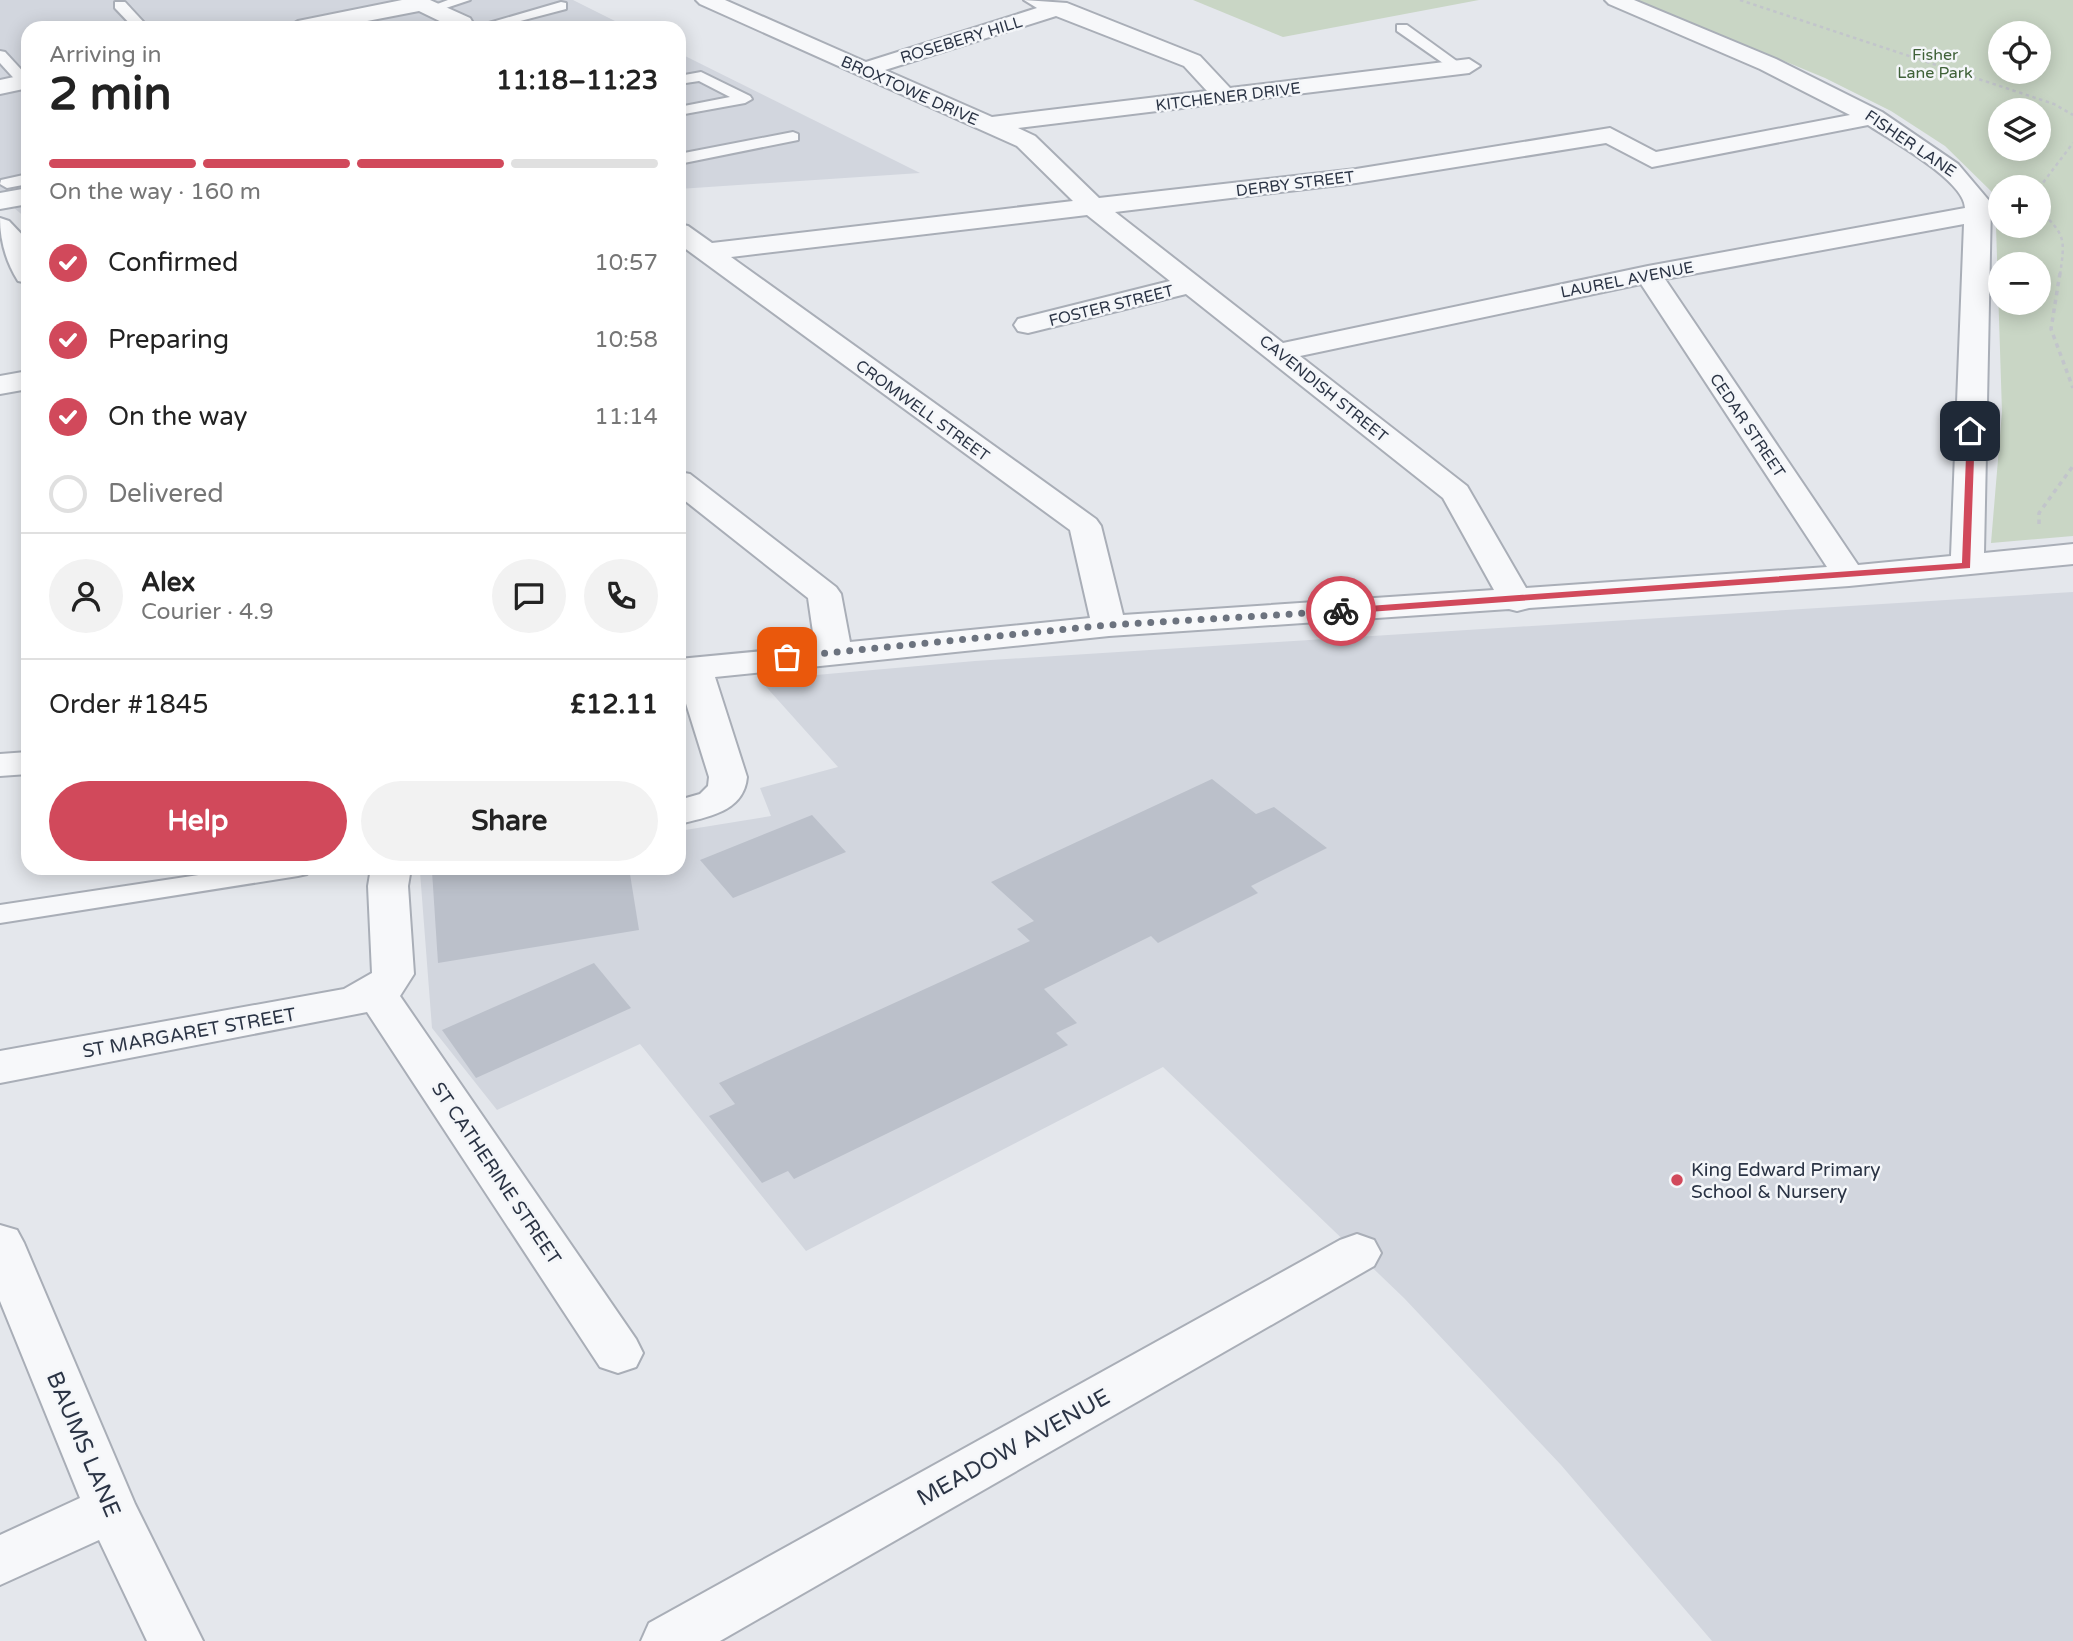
<!DOCTYPE html>
<html lang="en">
<head>
<meta charset="utf-8">
<style>
  body { margin:0; font-family:"Varela Round",sans-serif; background:#f2f2f2; color:#222; height:100vh; display:flex; flex-direction:column; font-size:26px; white-space:nowrap }
  * { box-sizing:border-box; margin:0 }
  p { font-size:23px; color:#767676 }
  .icon { flex:none; width:38px; height:38px; fill:none; stroke:currentColor; stroke-width:2; stroke-linecap:round; stroke-linejoin:round }
  .map { position:relative; flex:1; overflow:hidden }
  .panel { position:absolute; left:21px; top:21px; width:665px; height:854px; display:flex; flex-direction:column; background:#fff; border-radius:21px; box-shadow:0 4px 18px #0003 }
  .panel>* { flex:none }
  .buttons { position:absolute; left:1988px; top:21px; display:grid; gap:14px }
  .buttons a { display:grid; place-items:center; width:63px; height:63px; border-radius:50%; background:#fff; box-shadow:0 4px 18px #0003; font-size:35px }
  .pin { position:absolute; display:grid; place-items:center; width:60px; height:60px; color:#fff; margin:-30px; border-radius:14px; box-shadow:0 4px 10px #0006 }
  .courier { position:absolute; display:grid; place-items:center; width:70px; height:70px; margin:-35px; border:5px solid #d1495b; border-radius:50%; background:#fff; color:#222; box-shadow:0 2px 9px #0007 }
  .head em { font-style:normal; font-weight:700 }
  .head div { display:flex; flex-direction:column-reverse }
  .head { display:flex; align-items:center; justify-content:space-between; height:119px; padding:0 28px }
  h1 { font-size:46px; font-weight:700; line-height:52px }
  .bar { display:grid; grid-template-columns:repeat(4,1fr); gap:10px 7px; align-content:center; height:84px; padding:0 28px }
  .bar i { height:9px; border-radius:5px; background:#e0e0e0 }
  .bar .on { background:#d1495b }
  .bar p { grid-column:span 4 }
  .line { display:flex; align-items:center; gap:18px; padding:0 28px; border-top:2px solid #e0e0e0 }
  .line div { flex:1 }
  .round { display:grid; place-items:center; flex:none; width:74px; height:74px; border-radius:37px; background:#f2f2f2 }
  ol { padding:0 28px; list-style:none }
  li { display:flex; align-items:center; gap:21px; height:77px }
  li p { margin-inline-start:auto }
  li .icon { padding:7px; border-radius:50%; background:#d1495b; color:#fff; stroke-width:4 }
  li:last-child { color:#767676 }
  li i { width:38px; height:38px; border:4px solid #e0e0e0; border-radius:50% }
  .action { display:flex; gap:14px; margin-top:auto; padding:14px 28px }
  .action a { flex:1; height:80px; border-radius:42px; background:#d1495b; color:#fff; font-size:28px; font-weight:700; line-height:80px; text-align:center }
  .action a+a { background:#f2f2f2; color:#222 }
  .map>svg:first-child { display:block }
  .built { fill:#d2d6de }
  .green { fill:#c9d6c5; fill-rule:evenodd }
  .building { fill:#bbc0ca }
  .lines { fill:none; stroke-linecap:round; stroke-linejoin:round }
  .service-casing { stroke:#a9aeb7; stroke-width:4 }
  .minor-casing { stroke:#a9aeb7; stroke-width:4 }
  .path-far1 { stroke:#c2c5cb; stroke-width:2.5; stroke-dasharray:3.5 3.5; stroke-linecap:butt }
  .path { stroke:#c2c5cb; stroke-width:3.5; stroke-dasharray:4.5 4.5; stroke-linecap:butt }
  .service { fill:#f7f8fa; fill-rule:evenodd }
  .minor { fill:#f7f8fa; fill-rule:evenodd }
  .route { fill:#d1495b }
  .done { stroke:#6c737f; stroke-width:7; stroke-dasharray:0 12.6 }
  .poi-dot { fill:#d1495b; stroke:#f4f6f9; stroke-width:2.5 }
  .labels { text-anchor:middle; stroke-width:5; stroke-linejoin:round; paint-order:stroke }
  .far-street-label { font-size:16px; fill:#2b3445; stroke:#f4f6f9 }
  .far-park-label { font-size:16px; fill:#3f6138; stroke:#f4f6f9 }
  .street-label { font-size:19px; fill:#2b3445; stroke:#f4f6f9 }
  .poi-label { font-size:19px; fill:#2b3445; stroke:#f4f6f9; text-anchor:start }
  .near-street-label { font-size:23px; fill:#2b3445; stroke:#f4f6f9 }
</style>
</head>
<body>
<div class="map">
<svg width="2073" height="1641" viewBox="0 0 2073 1641">
  <rect width="100%" height="100%" fill="#e4e7ec"/>
  <g class="built">
    <polygon points="0,0 573,0 629,28 28,28 28,220 12,206 0,210"/>
    <polygon points="679,53 920,173 679,189"/>
    <polygon points="2073,592 2073,1641 1712,1641 1561,1465 1404,1298 1163,1067 806,1251 640,1044 497,1110 432,1028 420,872 448,868 679,868 679,831 771,816 760,788 838,767 760,680 975,661"/>
  </g>
  <g class="green">
    <polygon points="1193,0 1479,0 1283,37"/>
    <path d="M 1636,0 L 2073,0 L 2073,536 L 1991,543 L 2002,412 L 1995,195 L 1945,146 L 1891,111 L 1825,78 ZM 2000,33 L 2039,33 L 2039,72 L 2000,72 ZM 2000,110 L 2039,110 L 2039,149 L 2000,149 ZM 2039,187 L 2039,226 L 2000,226 L 2000,187 ZM 2000,264 L 2039,264 L 2039,303 L 2000,303 Z"/>
  </g>
  <g class="building">
    <polygon points="1212,779 1256,814 1274,807 1327,848 1251,886 1258,893 1158,943 1151,936 1044,989 1077,1023 1056,1033 1068,1045 794,1179 788,1171 762,1183 709,1116 735,1104 719,1083 1030,941 1017,929 1034,921 991,882"/>
    <polygon points="812,815 846,852 733,898 700,860"/>
    <polygon points="448,868 629,868 639,930 438,963 432,871"/>
    <polygon points="594,963 631,1008 476,1078 442,1030"/>
  </g>
  <g class="lines">
    <g class="service-casing">
      <g id="service">
        <polygon points="448,0 470,0 431,13 424,9"/>
        <polygon points="115,2 125,2 149,28 134,28 115,8"/>
        <polygon points="561,2 566,3 566,9 494,28 475,27"/>
        <polygon points="1397,25 1407,25 1465,67 1453,70 1397,31"/>
        <polygon points="0,51 5,52 28,77 28,86 20,85 0,63"/>
        <polygon points="701,72 750,96 752,99 745,103 679,115 679,107 730,97 699,81 679,84 679,76"/>
        <polygon points="793,132 798,134 798,140 679,164 679,154"/>
        <polygon points="28,174 28,184 7,188 0,184 1,180"/>
        <polygon points="245,868 311,868 307,874 298,876 0,923 0,905"/>
      </g>
    </g>
    <g class="minor-casing">
      <g id="minor">
        <polygon points="402,0 430,0 470,18 473,23 470,28 454,28 419,11 331,28 287,28 298,21"/>
        <path d="M 696,0 L 725,0 L 866,62 L 1037,8 L 1024,0 L 1067,3 L 1200,56 L 1230,88 L 1469,59 L 1480,66 L 1469,73 L 1018,128 L 1035,136 L 1099,198 L 1356,169 L 1610,128 L 1656,152 L 1850,115 L 1760,69 L 1609,4 L 1605,0 L 1634,0 L 1776,59 L 1882,112 L 1958,164 L 1991,203 L 1984,553 L 2073,544 L 2073,564 L 1849,586 L 1529,608 L 1517,611 L 1509,609 L 1109,636 L 715,677 L 747,777 C 744,812 707,817 679,824 L 679,800 L 700,794 L 708,786 L 709,777 L 679,681 L 679,659 L 815,646 L 808,598 L 679,496 L 679,472 L 690,474 L 836,587 L 841,594 L 850,642 L 1090,618 L 1070,530 L 679,244 L 679,224 L 688,226 L 712,243 L 1073,201 L 1017,146 L 700,4 ZM 1056,16 L 1184,66 L 1207,91 L 992,117 L 885,70 ZM 1868,125 C 1891,140 1965,181 1965,208 L 1648,266 L 1283,343 L 1115,212 L 1356,183 L 1606,143 L 1652,167 ZM 1087,215 L 1170,281 L 1018,319 L 1014,325 L 1018,331 L 1028,333 L 1186,294 L 1443,498 L 1494,590 L 1123,615 L 1101,526 L 1096,519 L 731,257 ZM 1964,224 L 1951,556 L 1858,565 L 1665,279 ZM 1641,284 L 1827,567 L 1526,588 L 1467,486 L 1300,356 Z"/>
        <polygon points="28,74 28,88 0,94 0,80"/>
        <polygon points="28,188 28,204 0,209 0,193"/>
        <path d="M 0,218 L 9,221 L 27,240 L 28,283 L 18,281 C 6,262 0,240 0,218 Z"/>
        <polygon points="28,371 28,389 0,394 0,376"/>
        <polygon points="28,752 28,774 0,776 0,754"/>
        <polygon points="371,868 411,868 408,886 414,974 400,996 636,1339 643,1353 636,1367 618,1373 600,1367 367,1012 0,1083 0,1051 344,989 372,973 368,886"/>
        <polygon points="0,1225 17,1230 24,1243 135,1504 203,1641 147,1641 99,1540 0,1585 0,1535 80,1498 0,1301"/>
        <polygon points="1357,1234 1374,1240 1381,1253 1374,1266 720,1641 641,1641 649,1623 1340,1240"/>
      </g>
    </g>
    <g class="path-far1">
      <polyline points="1740,0 2054,104 2073,115"/>
      <polyline points="2039,188 2073,143"/>
      <path d="M 2039,210 C 2066,235 2065,239 2060,275"/>
    </g>
    <g class="path">
      <polyline points="2060,273 2051,329 2073,388"/>
      <polyline points="2039,524 2039,513 2073,466"/>
    </g>
    <use href="#service" class="service"/>
    <use href="#minor" class="minor"/>
  </g>
  <polygon class="route" points="1967,429 1975,431 1970,568 1341,614 1336,611 1341,608 1962,563"/>
  <g class="lines">
    <polyline class="done" points="787,657 1109,625 1341,611"/>
  </g>
  <circle class="poi-dot" cx="1677" cy="1180" r="7"/>
  <g class="labels">
    <g class="far-street-label">
      <text transform="translate(961 39) rotate(-17)" y="6">ROSEBERY HILL</text>
      <text transform="translate(910 90) rotate(24)" y="6">BROXTOWE DRIVE</text>
      <text transform="translate(1228 96) rotate(-7)" y="6">KITCHENER DRIVE</text>
      <text transform="translate(1911 143) rotate(34)" y="6">FISHER LANE</text>
      <text transform="translate(1295 183) rotate(-7)" y="6">DERBY STREET</text>
      <text transform="translate(1627 279) rotate(-11)" y="6">LAUREL AVENUE</text>
      <text transform="translate(1111 305) rotate(-14)" y="6">FOSTER STREET</text>
      <text transform="translate(1324 388) rotate(39)" y="6">CAVENDISH STREET</text>
      <text transform="translate(923 410) rotate(36)" y="6">CROMWELL STREET</text>
      <text transform="translate(1748 425) rotate(56)" y="6">CEDAR STREET</text>
    </g>
    <g class="far-park-label">
      <text x="1935" y="60">Fisher<tspan x="1935" dy="18">Lane Park</tspan></text>
    </g>
    <g class="street-label">
      <text transform="translate(189 1032) rotate(-10)" y="7">ST MARGARET STREET</text>
      <text transform="translate(497 1173) rotate(56)" y="7">ST CATHERINE STREET</text>
    </g>
    <g class="poi-label">
      <text x="1691" y="1176">King Edward Primary<tspan x="1691" dy="22">School &amp; Nursery</tspan></text>
    </g>
    <g class="near-street-label">
      <text transform="translate(84 1444) rotate(67)" y="8">BAUMS LANE</text>
      <text transform="translate(1013 1447) rotate(-29)" y="8">MEADOW AVENUE</text>
    </g>
  </g>
</svg>
<div class="buttons">
<a><svg class="icon" aria-label="locate" viewBox="0 0 24 24"><circle cx="12" cy="12" r="6"/><path d="M12 2v4M12 18v4M2 12h4M18 12h4"/></svg></a>
<a><svg class="icon" aria-label="layers" viewBox="0 0 24 24"><path d="M12 4l9 5-9 5-9-5zM3 14l9 5 9-5"/></svg></a>
<a>+</a>
<a>−</a>
</div>
<div class="pin" style="left:787px;top:657px;background:#ea580c"><svg class="icon" aria-label="bag" viewBox="0 0 24 24"><path d="M5 8h14l-1 12H6zM9 8a3 3 0 0 1 6 0"/></svg></div>
<div class="pin" style="left:1970px;top:431px;background:#1f2937"><svg class="icon" aria-label="home" viewBox="0 0 24 24"><path d="M3 11l9-7 9 7M6 9v11h12V9"/></svg></div>
<div class="courier" style="left:1341px;top:611px"><svg class="icon" aria-label="bike" viewBox="0 0 24 24"><circle cx="6" cy="16" r="4"/><circle cx="18" cy="16" r="4"/><path d="M6 16l4-8h5l3 8M10 8l3 8H6M13 5h3"/></svg></div>
<section class="panel">
<div class="head"><div><h1>2 min</h1><p>Arriving in</p></div><em>11:18–11:23</em></div>
<div class="bar"><i class="on"></i><i class="on"></i><i class="on"></i><i></i><p>On the way · 160 m</p></div>
<ol>
<li><svg class="icon" aria-label="check" viewBox="0 0 24 24"><path d="M5 12l5 5 9-10"/></svg>Confirmed<p>10:57</p></li>
<li><svg class="icon" aria-label="check" viewBox="0 0 24 24"><path d="M5 12l5 5 9-10"/></svg>Preparing<p>10:58</p></li>
<li><svg class="icon" aria-label="check" viewBox="0 0 24 24"><path d="M5 12l5 5 9-10"/></svg>On the way<p>11:14</p></li>
<li><i></i>Delivered</li>
</ol>
<div class="line" style="height:126px"><a class="round"><svg class="icon" aria-label="person" viewBox="0 0 24 24"><circle cx="12" cy="8" r="4"/><path d="M4 21q1-7 8-7t8 7"/></svg></a><div><b>Alex</b><p>Courier · 4.9</p></div><a class="round"><svg class="icon" aria-label="chat" viewBox="0 0 24 24"><path d="M4 5h16v11H9l-5 4z"/></svg></a><a class="round"><svg class="icon" aria-label="phone" viewBox="0 0 24 24"><path d="M5 4h4l2 5-3 2q2 4 5 5l2-3 5 2v4C11 20 4 13 5 4z"/></svg></a></div>
<div class="line" style="height:91px"><div>Order #1845</div><b>£12.11</b></div>
<div class="action"><a>Help</a><a>Share</a></div>
</section>
</div>
</body>
</html>
